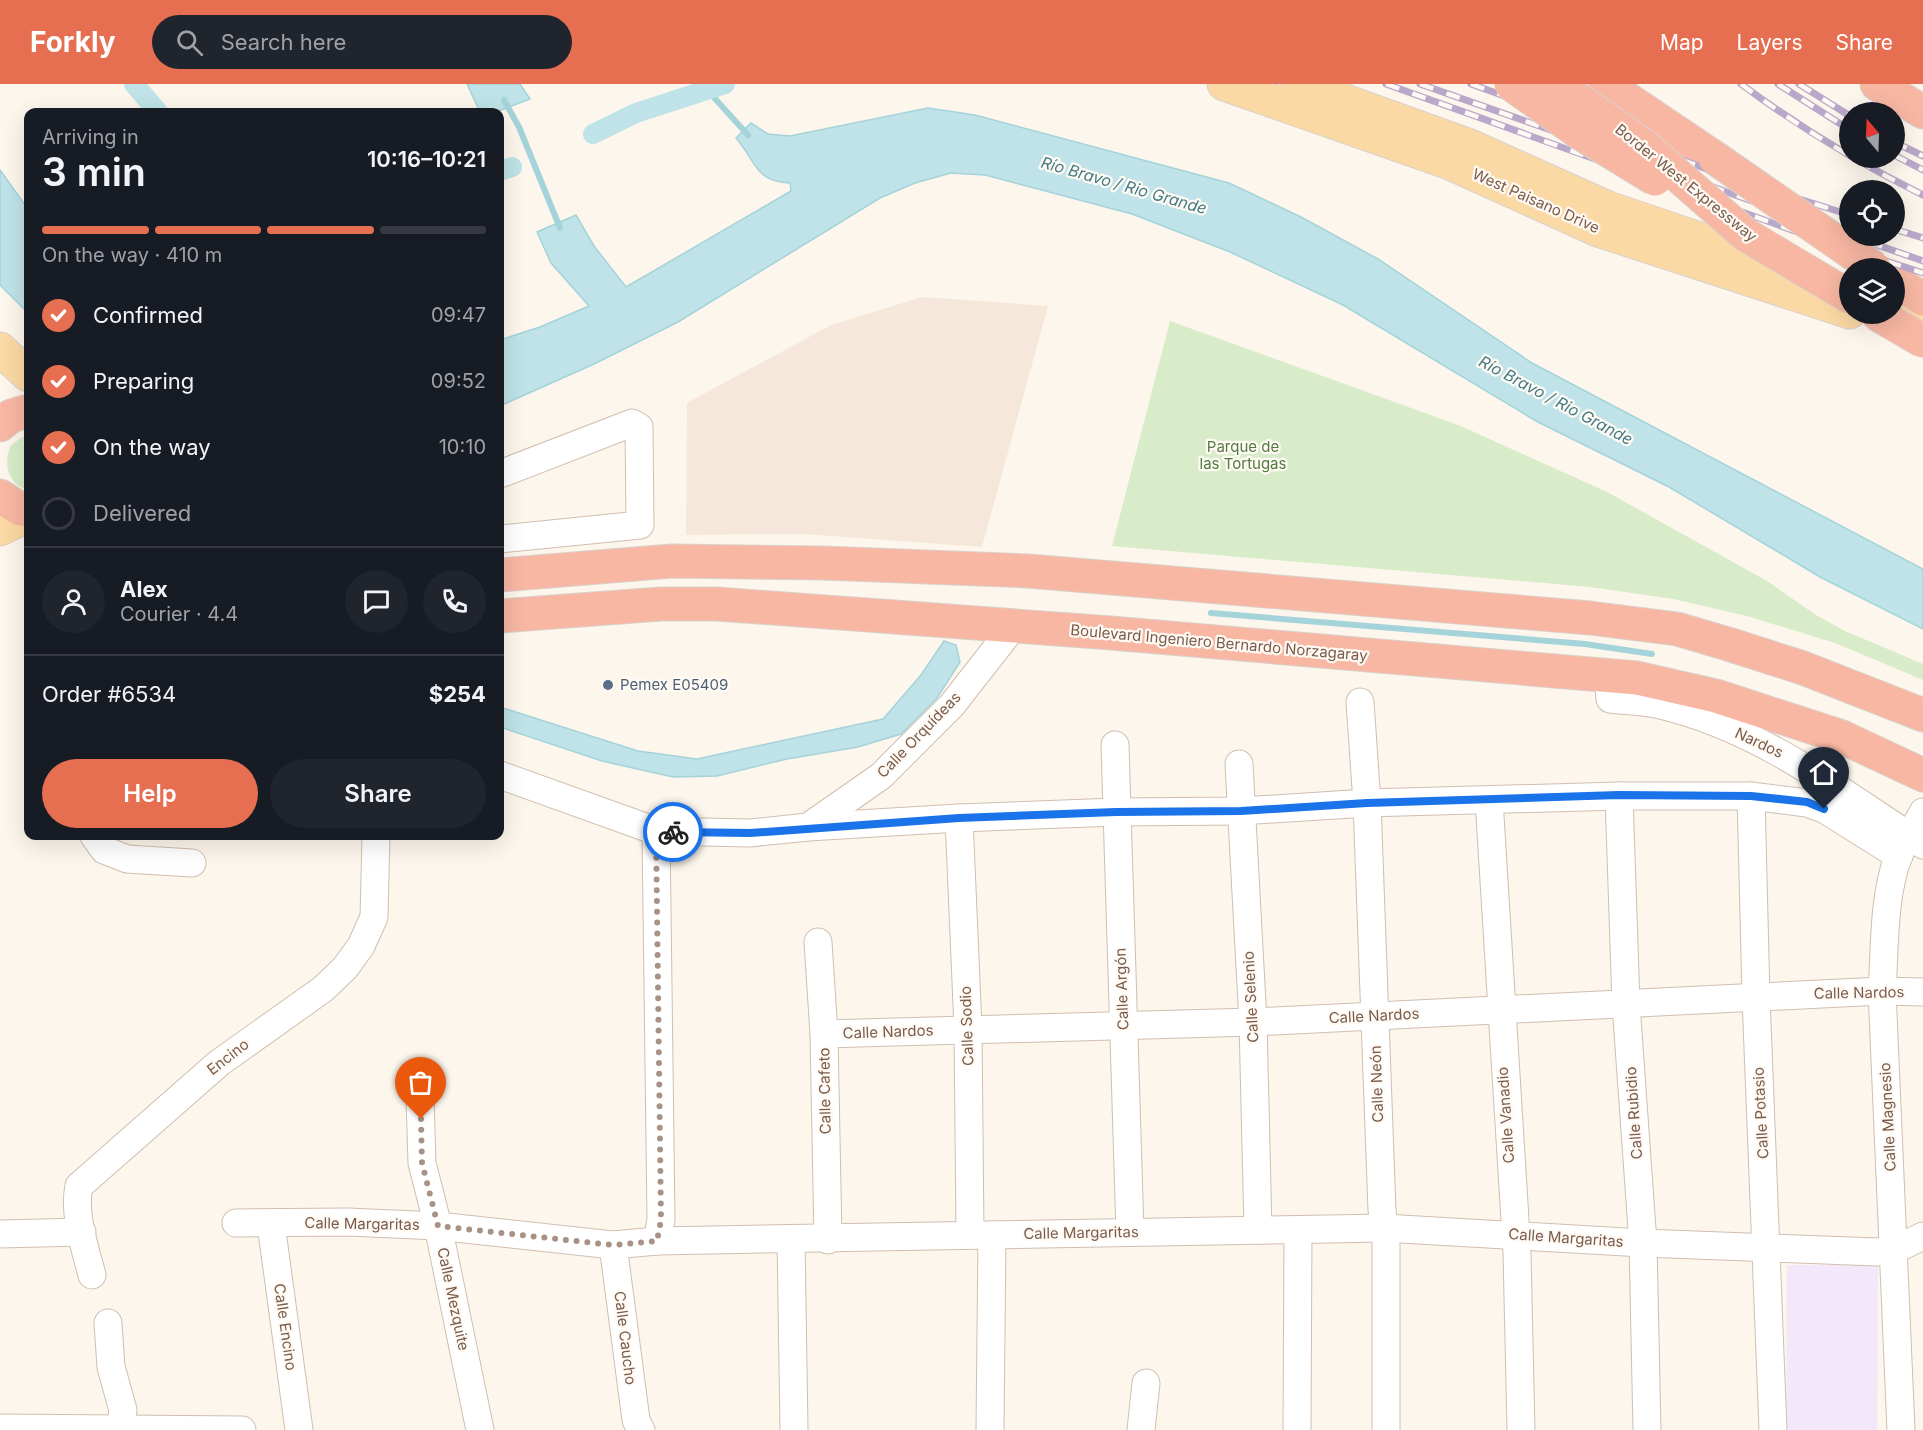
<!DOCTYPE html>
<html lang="en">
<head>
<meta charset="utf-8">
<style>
  body { margin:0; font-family:Inter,sans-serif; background:#20242c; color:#f1f3f6; height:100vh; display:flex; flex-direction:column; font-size:22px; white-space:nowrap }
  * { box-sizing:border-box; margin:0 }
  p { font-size:20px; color:#9ea1a6 }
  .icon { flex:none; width:33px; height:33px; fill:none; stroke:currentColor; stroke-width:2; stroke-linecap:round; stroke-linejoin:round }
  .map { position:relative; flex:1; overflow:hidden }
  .sheet { position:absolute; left:24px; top:24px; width:480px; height:732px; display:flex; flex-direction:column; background:#171b24; border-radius:12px; box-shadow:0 6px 24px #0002 }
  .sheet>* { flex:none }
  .needle { width:39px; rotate:341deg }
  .fabs { position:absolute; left:1839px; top:18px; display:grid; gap:12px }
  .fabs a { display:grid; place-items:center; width:66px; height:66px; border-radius:50%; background:#171b24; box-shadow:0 6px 24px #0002; font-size:30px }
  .pin { position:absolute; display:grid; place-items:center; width:51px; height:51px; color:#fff; margin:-62px -26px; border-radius:50% 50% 50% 0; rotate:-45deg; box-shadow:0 0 6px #0007 }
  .pin .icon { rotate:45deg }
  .courier { position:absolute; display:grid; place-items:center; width:60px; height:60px; margin:-30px; border:4px solid #1a73e8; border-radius:50%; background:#fff; color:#222; box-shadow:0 2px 8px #0007 }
  .overview em { font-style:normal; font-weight:600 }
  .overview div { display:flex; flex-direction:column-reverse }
  .overview { display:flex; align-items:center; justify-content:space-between; height:102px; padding:0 18px }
  h1 { font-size:39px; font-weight:600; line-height:45px }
  .bar { display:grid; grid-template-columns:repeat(4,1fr); gap:9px 6px; align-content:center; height:72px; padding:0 18px }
  .bar i { height:8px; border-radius:4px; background:#363941 }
  .bar .selected { background:#e76f51 }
  .bar p { grid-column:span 4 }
  .line { display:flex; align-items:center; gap:15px; padding:0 18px; border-top:2px solid #363941 }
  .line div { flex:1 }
  .round { display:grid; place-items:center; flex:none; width:63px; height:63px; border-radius:32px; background:#20242c }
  ol { padding:0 18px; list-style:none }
  li { display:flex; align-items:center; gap:18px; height:66px }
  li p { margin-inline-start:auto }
  li .icon { padding:6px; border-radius:50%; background:#e76f51; color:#fff; stroke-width:4 }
  li:last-child { color:#9ea1a6 }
  li i { width:33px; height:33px; border:3px solid #363941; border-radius:50% }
  .cta { display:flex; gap:12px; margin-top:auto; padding:12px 18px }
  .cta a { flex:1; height:69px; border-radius:36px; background:#e76f51; color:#fff; font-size:24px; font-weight:600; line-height:69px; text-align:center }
  .cta a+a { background:#20242c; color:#f1f3f6 }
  header { display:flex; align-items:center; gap:36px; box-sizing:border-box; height:84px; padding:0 30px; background:#e76f51; color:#fff }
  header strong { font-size:28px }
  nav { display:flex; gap:33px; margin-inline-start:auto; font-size:21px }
  .search { width:420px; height:54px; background:#20242c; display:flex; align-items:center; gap:15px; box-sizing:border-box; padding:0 21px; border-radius:33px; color:#9ea1a6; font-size:22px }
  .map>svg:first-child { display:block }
  .residential { fill:#f5e8da }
  .education { fill:#f3e8fa }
  .green { fill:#d8ecc9 }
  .water { fill:#bfe3e8; stroke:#a5d3da; stroke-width:1.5 }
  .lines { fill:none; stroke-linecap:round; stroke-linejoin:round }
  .stream { stroke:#a5d3da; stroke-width:6 }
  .canal { stroke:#bfe3e8; stroke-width:20 }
  .minor-casing { stroke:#d1beb0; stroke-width:29 }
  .major-casing { stroke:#dad1cd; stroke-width:35 }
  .highway-casing { stroke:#dad1cd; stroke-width:35 }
  .minor { stroke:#fff; stroke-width:27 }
  .major { stroke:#fbd9a5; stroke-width:33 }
  .highway { stroke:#f7b7a3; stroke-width:33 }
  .rail-casing { stroke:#b9a8c9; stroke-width:7 }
  .rail { stroke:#fffaf3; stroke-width:4.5; stroke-dasharray:14; stroke-linecap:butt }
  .highway-bridge-casing { stroke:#dad1cd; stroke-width:35; stroke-linecap:butt }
  .highway-bridge { stroke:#f7b7a3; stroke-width:33 }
  .done { stroke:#a89285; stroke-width:6; stroke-dasharray:0 10.8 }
  .route { stroke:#1a73e8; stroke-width:8 }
  .service-dot { fill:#5c6f8a; stroke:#fffaf3; stroke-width:2 }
  .labels { text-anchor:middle; stroke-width:4.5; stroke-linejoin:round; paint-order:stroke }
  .street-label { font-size:15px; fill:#7a5c4d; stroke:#fffaf3 }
  .park-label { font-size:15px; fill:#537a41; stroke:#fffaf3 }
  .service-label { font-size:15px; fill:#4e5e75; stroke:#fffaf3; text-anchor:start }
  .water-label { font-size:16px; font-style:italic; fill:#437c86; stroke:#fffaf3 }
</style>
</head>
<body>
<header>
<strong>Forkly</strong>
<div class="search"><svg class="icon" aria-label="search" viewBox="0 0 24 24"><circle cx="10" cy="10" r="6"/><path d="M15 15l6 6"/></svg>Search here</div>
<nav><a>Map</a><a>Layers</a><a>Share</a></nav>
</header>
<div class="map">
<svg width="1923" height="1346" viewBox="0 0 1923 1346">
  <rect width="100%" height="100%" fill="#fdf6ec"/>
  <polygon class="residential" points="922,213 1048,222 982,463 804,450 686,451 687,319 831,241"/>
  <polygon class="education" points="1787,1181 1878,1181 1877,1346 1786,1346"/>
  <g class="green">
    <polygon points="1170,237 1461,342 1607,408 1767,497 1816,531 1845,547 1923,580 1923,596 1835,559 1747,532 1673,515 1590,503 1112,462"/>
    <path d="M 28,349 L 28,406 C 7,400 3,379 11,361 Z"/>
  </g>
  <g class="water">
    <polygon points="467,0 520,0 530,15 496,28 480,28"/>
    <path d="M 928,24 L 975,31 L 1229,99 L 1301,133 L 1378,175 L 1532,279 L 1923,485 L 1923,545 L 1820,493 L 1669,403 L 1536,337 L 1343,221 L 1230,168 L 1132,130 L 985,91 L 951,89 L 915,99 L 880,114 L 678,238 L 594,280 L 500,322 L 500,256 L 540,243 L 589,222 L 551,179 L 537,148 L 576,131 L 594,162 L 626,203 L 791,107 L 790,99 C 755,98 756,77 736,54 L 751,39 L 768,50 L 790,52 Z"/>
    <polygon points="0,86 28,125 28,229 0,201"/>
    <polygon points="944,557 956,561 960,578 937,614 901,650 858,663 787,675 717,692 673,693 602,677 500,643 500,623 638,667 697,675 883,635 921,591"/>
  </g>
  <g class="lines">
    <g class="stream">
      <polyline points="708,7 748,51"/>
      <polyline points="504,16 519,43 560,144"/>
      <polyline points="1211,529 1585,560 1652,570"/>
    </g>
    <g class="canal">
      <polyline points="134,0 158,28"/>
      <polyline points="593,50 636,29 725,0"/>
      <polyline points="500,87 512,83"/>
    </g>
    <g class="minor-casing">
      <g id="minor">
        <polyline points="500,390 632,339 639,343 640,441 500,455"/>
        <path d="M 1608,592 L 1610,615 C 1626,617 1644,617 1660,621 C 1759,644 1840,707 1923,761"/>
        <polyline points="1360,618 1367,719 1382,1126 1386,1160 1386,1346"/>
        <polyline points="1115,661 1130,1148"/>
        <polyline points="1239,680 1253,938 1258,1146"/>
        <polyline points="500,691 656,747 750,749 808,743 881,692 952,621 1013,543"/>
        <polyline points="1619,712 1626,920 1643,1159 1647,1346"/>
        <polyline points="1751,712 1756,913 1773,1346"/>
        <polyline points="1489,716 1517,1168 1521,1346"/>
        <polyline points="959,734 968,944 970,1151"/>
        <polyline points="808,743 959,734 1116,728 1241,727 1367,719 1619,712 1751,712 1807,719 1824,725 1899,772"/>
        <polyline points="656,747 661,1136 657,1157"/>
        <polyline points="94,752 104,766 127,775 192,779"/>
        <polyline points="818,858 824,950 828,1156"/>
        <polyline points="824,950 1253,938 1882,907 1923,908"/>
        <polyline points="420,1014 422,1079 438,1142 480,1346"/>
        <polyline points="236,1139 348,1138 438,1142 613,1161 657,1157 1384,1144 1643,1159 1877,1168 1894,1166 1923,1152"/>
        <polyline points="271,1140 299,1346"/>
        <polyline points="0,1150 82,1148"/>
        <polyline points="791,1155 794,1346"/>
        <polyline points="613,1161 636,1336 641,1346"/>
        <path d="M 92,1191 C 85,1164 73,1130 79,1102 L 219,979 L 323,905 L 345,884 L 361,862 L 374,833 L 376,752"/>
        <polyline points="108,1239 111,1283 123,1326 120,1346"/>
        <polyline points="0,1344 242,1346"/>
        <polyline points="990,1346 992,1151"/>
        <polyline points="1141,1346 1146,1299"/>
        <polyline points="1297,1346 1298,1146"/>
        <path d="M 1901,1346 L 1882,907 C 1885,864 1883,814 1898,773 C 1904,758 1915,743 1923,728"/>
      </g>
    </g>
    <g class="major-casing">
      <g id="major">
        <polyline points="1224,0 1450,79 1598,146 1850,228"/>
        <polyline points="1298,0 1470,62 1608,124 1791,186"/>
        <polyline points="1894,220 1923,230"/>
        <polyline points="0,265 28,291"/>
        <polyline points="0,445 28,432"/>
      </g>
    </g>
    <g class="highway-casing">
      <g id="highway">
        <polyline points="1605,0 1715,74"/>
        <polyline points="1877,0 1923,28"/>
        <polyline points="1894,197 1923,215"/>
        <polyline points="0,341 11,332 28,327"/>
        <polyline points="0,412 20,425 28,426"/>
        <polyline points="500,491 672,477 823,479 1028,487 1590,534 1677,545 1728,560 1803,584 1923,631"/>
        <polyline points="500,532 661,520 717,520 1111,549 1637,594 1716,612 1842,653 1923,691"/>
      </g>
    </g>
    <use href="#minor" class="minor"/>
    <use href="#major" class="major"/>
    <use href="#highway" class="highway"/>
    <g class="rail-casing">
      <g id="rail">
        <polyline points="1386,0 1806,151 1923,189"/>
        <polyline points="1420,0 1923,177"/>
        <polyline points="1471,0 1729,93 1850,131"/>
        <path d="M 1741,0 C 1799,43 1858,79 1923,111"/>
        <polyline points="1778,0 1850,46"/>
        <polyline points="1799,0 1850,32"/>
        <polyline points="1894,58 1923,72"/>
        <polyline points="1894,71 1923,86"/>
        <polyline points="1894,145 1923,154"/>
      </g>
    </g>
    <use href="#rail" class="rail"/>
    <g class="highway-bridge-casing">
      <g id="highway-bridge">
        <polyline points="1511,0 1580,49 1655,95"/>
        <polyline points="1556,0 1643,61 1746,151 1850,213"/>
        <polyline points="1715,74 1874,184"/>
        <polyline points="1877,230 1923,257"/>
      </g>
    </g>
    <use href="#highway-bridge" class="highway-bridge"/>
  </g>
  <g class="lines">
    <polyline class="done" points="421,1035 422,1079 438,1142 613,1161 657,1157 661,1136 656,747 673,748"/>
    <polyline class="route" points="673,748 750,749 959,734 1116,728 1241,727 1367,719 1619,711 1751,712 1807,718 1824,725"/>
  </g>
  <circle class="service-dot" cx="608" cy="601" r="6"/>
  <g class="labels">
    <g class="street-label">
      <text transform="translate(1686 99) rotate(39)" y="5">Border West Expressway</text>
      <text transform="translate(1536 117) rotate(24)" y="5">West Paisano Drive</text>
      <text transform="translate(1219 559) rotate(5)" y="5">Boulevard Ingeniero Bernardo Norzagaray</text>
      <text transform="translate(919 651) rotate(-46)" y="5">Calle Orquídeas</text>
      <text transform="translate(1759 659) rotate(25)" y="5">Nardos</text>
      <text transform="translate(1122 905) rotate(-92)" y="5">Calle Argón</text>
      <text transform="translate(1859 909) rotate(-1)" y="5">Calle Nardos</text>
      <text transform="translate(1251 913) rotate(-93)" y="5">Calle Selenio</text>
      <text transform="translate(1374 932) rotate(-3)" y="5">Calle Nardos</text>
      <text transform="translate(967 942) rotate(-92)" y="5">Calle Sodio</text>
      <text transform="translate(888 948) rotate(-2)" y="5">Calle Nardos</text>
      <text transform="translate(228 973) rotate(-38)" y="5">Encino</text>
      <text transform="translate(1377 1000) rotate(-92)" y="5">Calle Neón</text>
      <text transform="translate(825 1007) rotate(-91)" y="5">Calle Cafeto</text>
      <text transform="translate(1634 1029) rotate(-94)" y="5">Calle Rubidio</text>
      <text transform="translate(1761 1029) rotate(-93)" y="5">Calle Potasio</text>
      <text transform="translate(1506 1031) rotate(-94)" y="5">Calle Vanadio</text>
      <text transform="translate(1888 1033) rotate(-93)" y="5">Calle Magnesio</text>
      <text transform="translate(362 1140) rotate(1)" y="5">Calle Margaritas</text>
      <text transform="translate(1081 1149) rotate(-1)" y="5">Calle Margaritas</text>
      <text transform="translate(1566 1154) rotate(4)" y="5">Calle Margaritas</text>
      <text transform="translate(453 1215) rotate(78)" y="5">Calle Mezquite</text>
      <text transform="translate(285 1243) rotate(82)" y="5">Calle Encino</text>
      <text transform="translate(625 1254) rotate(83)" y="5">Calle Caucho</text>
    </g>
    <g class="park-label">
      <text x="1243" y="368">Parque de<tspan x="1243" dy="17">las Tortugas</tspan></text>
    </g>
    <g class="service-label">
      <text x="620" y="606">Pemex E05409</text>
    </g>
    <g class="water-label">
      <text transform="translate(1124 101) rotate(16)" y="6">Río Bravo / Rio Grande</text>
      <text transform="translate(1556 316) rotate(28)" y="6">Río Bravo / Rio Grande</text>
    </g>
  </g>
</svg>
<div class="fabs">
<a><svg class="needle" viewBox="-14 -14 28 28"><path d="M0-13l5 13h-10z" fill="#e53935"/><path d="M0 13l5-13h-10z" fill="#9ea1a6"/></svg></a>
<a><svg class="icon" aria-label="locate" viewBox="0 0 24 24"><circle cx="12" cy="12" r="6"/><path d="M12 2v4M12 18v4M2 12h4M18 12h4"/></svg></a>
<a><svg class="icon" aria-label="layers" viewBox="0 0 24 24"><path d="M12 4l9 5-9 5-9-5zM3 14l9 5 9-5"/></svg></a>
</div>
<div class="pin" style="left:421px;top:1035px;background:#ea580c"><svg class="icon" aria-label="bag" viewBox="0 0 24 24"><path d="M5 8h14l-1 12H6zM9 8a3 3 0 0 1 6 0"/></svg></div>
<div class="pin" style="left:1824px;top:725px;background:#1f2937"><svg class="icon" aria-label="home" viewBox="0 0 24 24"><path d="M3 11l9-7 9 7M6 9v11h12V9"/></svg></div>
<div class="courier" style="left:673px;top:748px"><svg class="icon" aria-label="bike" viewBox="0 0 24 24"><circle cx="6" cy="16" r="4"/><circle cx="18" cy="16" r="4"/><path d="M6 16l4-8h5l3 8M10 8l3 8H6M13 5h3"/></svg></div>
<section class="sheet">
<div class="overview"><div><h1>3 min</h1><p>Arriving in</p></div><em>10:16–10:21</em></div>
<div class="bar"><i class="selected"></i><i class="selected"></i><i class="selected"></i><i></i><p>On the way · 410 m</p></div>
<ol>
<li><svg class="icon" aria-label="check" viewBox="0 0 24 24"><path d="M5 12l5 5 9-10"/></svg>Confirmed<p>09:47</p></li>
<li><svg class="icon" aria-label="check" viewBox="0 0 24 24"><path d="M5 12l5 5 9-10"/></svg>Preparing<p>09:52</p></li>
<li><svg class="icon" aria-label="check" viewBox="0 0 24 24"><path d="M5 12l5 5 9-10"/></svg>On the way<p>10:10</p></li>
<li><i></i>Delivered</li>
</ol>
<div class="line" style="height:108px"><a class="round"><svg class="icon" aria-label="person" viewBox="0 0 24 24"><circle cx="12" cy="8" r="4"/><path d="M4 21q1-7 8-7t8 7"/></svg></a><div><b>Alex</b><p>Courier · 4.4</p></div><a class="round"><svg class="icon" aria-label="chat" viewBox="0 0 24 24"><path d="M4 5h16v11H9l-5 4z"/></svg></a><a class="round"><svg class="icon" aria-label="phone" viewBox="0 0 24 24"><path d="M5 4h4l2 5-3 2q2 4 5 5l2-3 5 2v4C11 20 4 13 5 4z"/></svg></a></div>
<div class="line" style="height:78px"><div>Order #6534</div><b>$254</b></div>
<div class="cta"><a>Help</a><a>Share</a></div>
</section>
</div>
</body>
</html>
